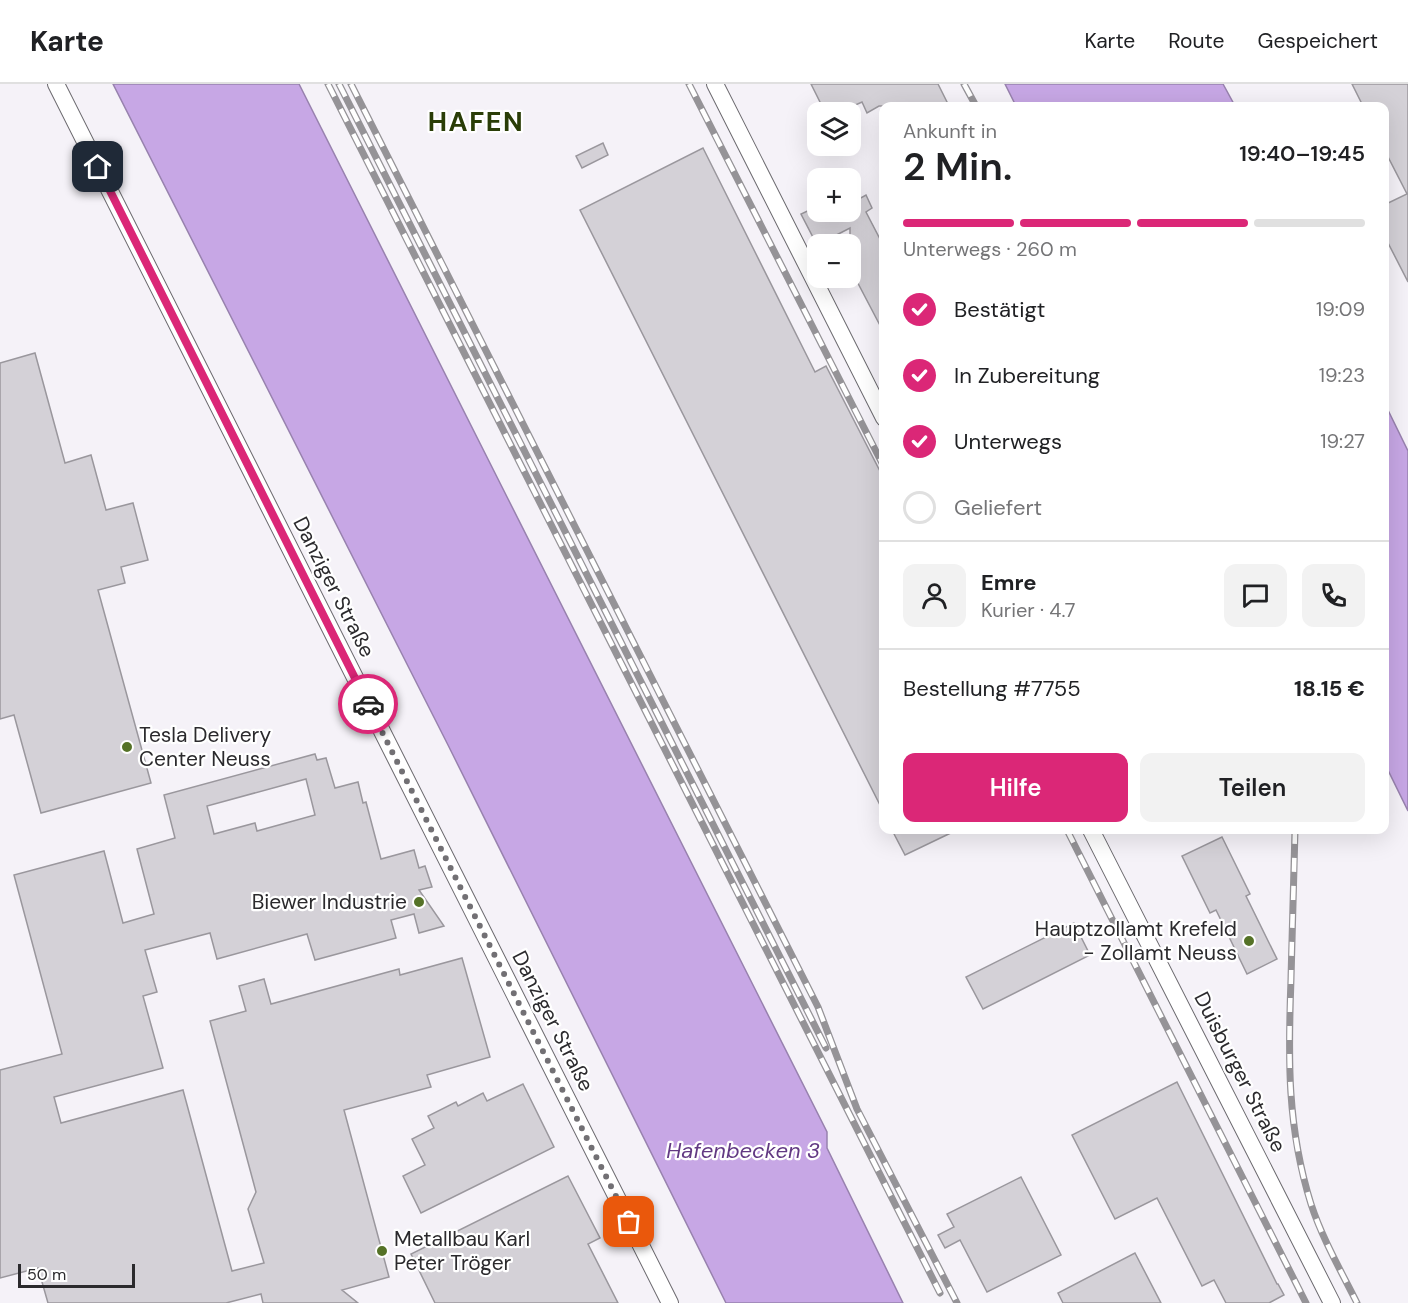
<!DOCTYPE html>
<html lang="de">
<head>
<meta charset="utf-8">
<style>
  body { margin:0; font-family:"DM Sans",sans-serif; background:#f2f2f2; color:#202124; height:100vh; display:flex; flex-direction:column; font-size:22px; white-space:nowrap }
  * { box-sizing:border-box; margin:0 }
  p { font-size:20px; color:#757577 }
  .icon { flex:none; width:33px; height:33px; fill:none; stroke:currentColor; stroke-width:2; stroke-linecap:round; stroke-linejoin:round }
  .map { position:relative; flex:1; overflow:hidden }
  .side { position:absolute; left:879px; top:18px; width:510px; height:732px; display:flex; flex-direction:column; background:#fff; border-radius:12px; box-shadow:0 6px 24px #0002 }
  .side>* { flex:none }
  .buttons { position:absolute; left:807px; top:18px; display:grid; gap:12px }
  .buttons a { display:grid; place-items:center; width:54px; height:54px; border-radius:12px; background:#fff; box-shadow:0 6px 24px #0002; font-size:30px }
  .scale { position:absolute; left:18px; bottom:15px; width:117px; box-sizing:border-box; padding-left:6px; border:3px solid #2b2a2d; border-top:0; font-size:16px; line-height:21px; white-space:nowrap; color:#2b2a2d; -webkit-text-stroke:4px #fff; paint-order:stroke }
  .pin { position:absolute; display:grid; place-items:center; width:51px; height:51px; color:#fff; margin:-26px; border-radius:12px; box-shadow:0 3px 9px #0006 }
  .courier { position:absolute; display:grid; place-items:center; width:60px; height:60px; margin:-30px; border:4px solid #db2777; border-radius:50%; background:#fff; color:#222; box-shadow:0 2px 8px #0007 }
  .summary em { font-style:normal; font-weight:600 }
  .summary div { display:flex; flex-direction:column-reverse }
  .summary { display:flex; align-items:center; justify-content:space-between; height:102px; padding:0 24px }
  h1 { font-size:39px; font-weight:600; line-height:45px }
  .bar { display:grid; grid-template-columns:repeat(4,1fr); gap:9px 6px; align-content:center; height:72px; padding:0 24px }
  .bar i { height:8px; border-radius:4px; background:#e0e0e0 }
  .bar .on { background:#db2777 }
  .bar p { grid-column:span 4 }
  .line { display:flex; align-items:center; gap:15px; padding:0 24px; border-top:2px solid #e0e0e0 }
  .line div { flex:1 }
  .round { display:grid; place-items:center; flex:none; width:63px; height:63px; border-radius:12px; background:#f2f2f2 }
  ol { padding:0 24px; list-style:none }
  li { display:flex; align-items:center; gap:18px; height:66px }
  li p { margin-inline-start:auto }
  li .icon { padding:6px; border-radius:50%; background:#db2777; color:#fff; stroke-width:4 }
  li:last-child { color:#757577 }
  li i { width:33px; height:33px; border:3px solid #e0e0e0; border-radius:50% }
  .action { display:flex; gap:12px; margin-top:auto; padding:12px 24px }
  .action a { flex:1; height:69px; border-radius:12px; background:#db2777; color:#fff; font-size:24px; font-weight:600; line-height:69px; text-align:center }
  .action a+a { background:#f2f2f2; color:#202124 }
  header { display:flex; align-items:center; gap:36px; box-sizing:border-box; height:84px; padding:0 30px; background:#fff; border-bottom:2px solid #e0e0e0 }
  header strong { font-size:28px }
  nav { display:flex; gap:33px; margin-inline-start:auto; font-size:21px }
  .map>svg:first-child { display:block }
  .water { fill:#c7a7e5; stroke:#9882ae; stroke-width:1.5 }
  .building { fill:#d4d1d7; stroke:#9a979d; stroke-width:1.5; fill-rule:evenodd }
  .lines { fill:none; stroke-linecap:round; stroke-linejoin:round }
  .minor-casing { stroke:#6c6a6f; stroke-width:18 }
  .minor { stroke:#fff; stroke-width:16 }
  .rail-casing { stroke:#959397; stroke-width:7 }
  .rail { stroke:#fff; stroke-width:4.5; stroke-dasharray:14; stroke-linecap:butt }
  .done { stroke:#727074; stroke-width:6; stroke-dasharray:0 10.8 }
  .route { stroke:#db2777; stroke-width:8 }
  .poi-dot { fill:#557227; stroke:#fff; stroke-width:2 }
  .labels { text-anchor:middle; stroke-width:4.5; stroke-linejoin:round; paint-order:stroke }
  .street-label { font-size:21px; fill:#2b2a2d; stroke:#fff }
  .poi-label { font-size:21px; fill:#2b2a2d; stroke:#fff; text-anchor:start }
  .water-label { font-size:22px; font-style:italic; fill:#623983; stroke:#fff }
  .district-label { font-size:27px; font-weight:bold; letter-spacing:1.5px; fill:#2a3d07; stroke:#fff }
</style>
</head>
<body>
<header>
<strong>Karte</strong>
<nav><a>Karte</a><a>Route</a><a>Gespeichert</a></nav>
</header>
<div class="map">
<svg width="1408" height="1219" viewBox="0 0 1408 1219">
  <rect width="100%" height="100%" fill="#f5f2f8"/>
  <g class="water">
    <polygon points="113,0 299,0 827,1048 827,1064 903,1219 726,1219 448,661"/>
    <polygon points="1005,0 1223,0 1235,22 1016,22"/>
    <polygon points="1385,320 1408,367 1408,727 1385,680"/>
  </g>
  <g class="building">
    <polygon points="811,0 938,0 949,22 879,22 867,29 862,18 840,28 825,28"/>
    <polygon points="1352,0 1408,0 1408,198 1384,151 1384,121 1407,110 1384,65 1384,22 1363,22"/>
    <polygon points="603,59 608,71 582,84 576,72"/>
    <polygon points="703,64 815,288 826,282 884,395 884,729 580,126"/>
    <polygon points="850,98 859,115 866,111 872,124 866,128 880,155 884,153 884,249 850,184 850,144 817,161 801,130 818,122 818,128 850,128"/>
    <polygon points="35,269 65,379 91,371 106,426 133,419 148,476 121,483 125,499 98,506 151,699 41,729 14,631 0,635 0,279"/>
    <path d="M 315,670 L 317,676 L 326,674 L 335,704 L 358,698 L 363,719 L 366,718 L 381,775 L 414,766 L 419,784 L 425,782 L 432,803 L 419,806 L 444,842 L 419,849 L 414,830 L 391,836 L 396,854 L 315,876 L 307,850 L 217,875 L 210,849 L 145,866 L 157,908 L 143,912 L 163,984 L 54,1013 L 61,1039 L 183,1006 L 232,1187 L 264,1179 L 248,1125 L 256,1108 L 210,937 L 246,927 L 239,902 L 264,895 L 271,920 L 399,885 L 400,891 L 462,874 L 490,973 L 427,991 L 431,1003 L 344,1026 L 389,1193 L 342,1206 L 358,1219 L 263,1219 L 261,1210 L 226,1219 L 48,1219 L 38,1184 L 0,1194 L 0,986 L 62,970 L 14,791 L 104,767 L 123,839 L 154,830 L 137,765 L 175,754 L 164,711 ZM 306,695 L 315,731 L 257,747 L 255,739 L 214,750 L 207,722 Z"/>
    <polygon points="892,746 957,746 905,771"/>
    <polygon points="1222,753 1250,810 1246,812 1277,875 1247,890 1216,826 1210,829 1182,772"/>
    <polygon points="1074,839 1090,871 983,925 966,893"/>
    <polygon points="1177,998 1277,1200 1278,1200 1284,1211 1269,1219 1226,1219 1214,1196 1202,1202 1157,1114 1115,1135 1072,1051"/>
    <polygon points="523,1000 554,1063 421,1129 403,1092 425,1081 412,1055 434,1044 428,1032 456,1018 458,1022 483,1009 487,1017"/>
    <polygon points="568,1092 600,1154 588,1160 618,1219 435,1219 411,1170"/>
    <polygon points="1021,1093 1061,1171 987,1208 960,1156 945,1164 938,1151 954,1143 947,1130"/>
    <polygon points="1135,1169 1161,1219 1063,1219 1058,1209"/>
  </g>
  <g class="lines">
    <g class="minor-casing">
      <g id="minor">
        <polyline points="56,0 670,1219"/>
        <polyline points="715,0 884,334"/>
        <polyline points="1091,746 1332,1219"/>
      </g>
    </g>
    <use href="#minor" class="minor"/>
    <g class="rail-casing">
      <g id="rail">
        <polyline points="328,0 940,1209"/>
        <polyline points="339,0 826,964"/>
        <polyline points="351,0 818,923 857,1025 957,1219"/>
        <polyline points="689,0 884,383"/>
        <polyline points="964,0 976,22"/>
        <polyline points="1067,746 1306,1219"/>
        <path d="M 1295,746 C 1294,795 1292,845 1291,895 C 1288,975 1287,1043 1311,1120 C 1322,1154 1341,1187 1357,1219"/>
      </g>
    </g>
    <use href="#rail" class="rail"/>
  </g>
  <g class="lines">
    <polyline class="done" points="368,620 629,1138"/>
    <polyline class="route" points="98,83 368,620"/>
  </g>
  <g class="poi-dot">
    <circle cx="127" cy="663" r="6"/>
    <circle cx="419" cy="818" r="6"/>
    <circle cx="1249" cy="857" r="6"/>
    <circle cx="382" cy="1167" r="6"/>
  </g>
  <g class="labels">
    <g class="street-label">
      <text transform="translate(334 503) rotate(63)" y="7">Danziger Straße</text>
      <text transform="translate(553 937) rotate(63)" y="7">Danziger Straße</text>
      <text transform="translate(1240 988) rotate(63)" y="7">Duisburger Straße</text>
    </g>
    <g class="poi-label">
      <text x="139" y="658">Tesla Delivery<tspan x="139" dy="24">Center Neuss</tspan></text>
      <text x="407" y="825" text-anchor="end">Biewer Industrie</text>
      <text x="1237" y="852" text-anchor="end">Hauptzollamt Krefeld<tspan x="1237" dy="24">- Zollamt Neuss</tspan></text>
      <text x="394" y="1162">Metallbau Karl<tspan x="394" dy="24">Peter Tröger</tspan></text>
    </g>
    <g class="water-label">
      <text x="743" y="1074">Hafenbecken 3</text>
    </g>
    <g class="district-label">
      <text x="476" y="47">HAFEN</text>
    </g>
  </g>
</svg>
<div class="buttons">
<a><svg class="icon" aria-label="layers" viewBox="0 0 24 24"><path d="M12 4l9 5-9 5-9-5zM3 14l9 5 9-5"/></svg></a>
<a>+</a>
<a>−</a>
</div>
<div class="scale">50 m</div>
<div class="pin" style="left:629px;top:1138px;background:#ea580c"><svg class="icon" aria-label="bag" viewBox="0 0 24 24"><path d="M5 8h14l-1 12H6zM9 8a3 3 0 0 1 6 0"/></svg></div>
<div class="pin" style="left:98px;top:83px;background:#1f2937"><svg class="icon" aria-label="home" viewBox="0 0 24 24"><path d="M3 11l9-7 9 7M6 9v11h12V9"/></svg></div>
<div class="courier" style="left:368px;top:620px"><svg class="icon" aria-label="car" viewBox="0 0 24 24"><path d="M5 17H2v-5l4-1 3-4h7l3 4 3 1v5h-3M9 17h6M6 11h13"/><circle cx="7" cy="17" r="2"/><circle cx="17" cy="17" r="2"/></svg></div>
<section class="side">
<div class="summary"><div><h1>2 Min.</h1><p>Ankunft in</p></div><em>19:40–19:45</em></div>
<div class="bar"><i class="on"></i><i class="on"></i><i class="on"></i><i></i><p>Unterwegs · 260 m</p></div>
<ol>
<li><svg class="icon" aria-label="check" viewBox="0 0 24 24"><path d="M5 12l5 5 9-10"/></svg>Bestätigt<p>19:09</p></li>
<li><svg class="icon" aria-label="check" viewBox="0 0 24 24"><path d="M5 12l5 5 9-10"/></svg>In Zubereitung<p>19:23</p></li>
<li><svg class="icon" aria-label="check" viewBox="0 0 24 24"><path d="M5 12l5 5 9-10"/></svg>Unterwegs<p>19:27</p></li>
<li><i></i>Geliefert</li>
</ol>
<div class="line" style="height:108px"><a class="round"><svg class="icon" aria-label="person" viewBox="0 0 24 24"><circle cx="12" cy="8" r="4"/><path d="M4 21q1-7 8-7t8 7"/></svg></a><div><b>Emre</b><p>Kurier · 4.7</p></div><a class="round"><svg class="icon" aria-label="chat" viewBox="0 0 24 24"><path d="M4 5h16v11H9l-5 4z"/></svg></a><a class="round"><svg class="icon" aria-label="phone" viewBox="0 0 24 24"><path d="M5 4h4l2 5-3 2q2 4 5 5l2-3 5 2v4C11 20 4 13 5 4z"/></svg></a></div>
<div class="line" style="height:78px"><div>Bestellung #7755</div><b>18.15 €</b></div>
<div class="action"><a>Hilfe</a><a>Teilen</a></div>
</section>
</div>
</body>
</html>
